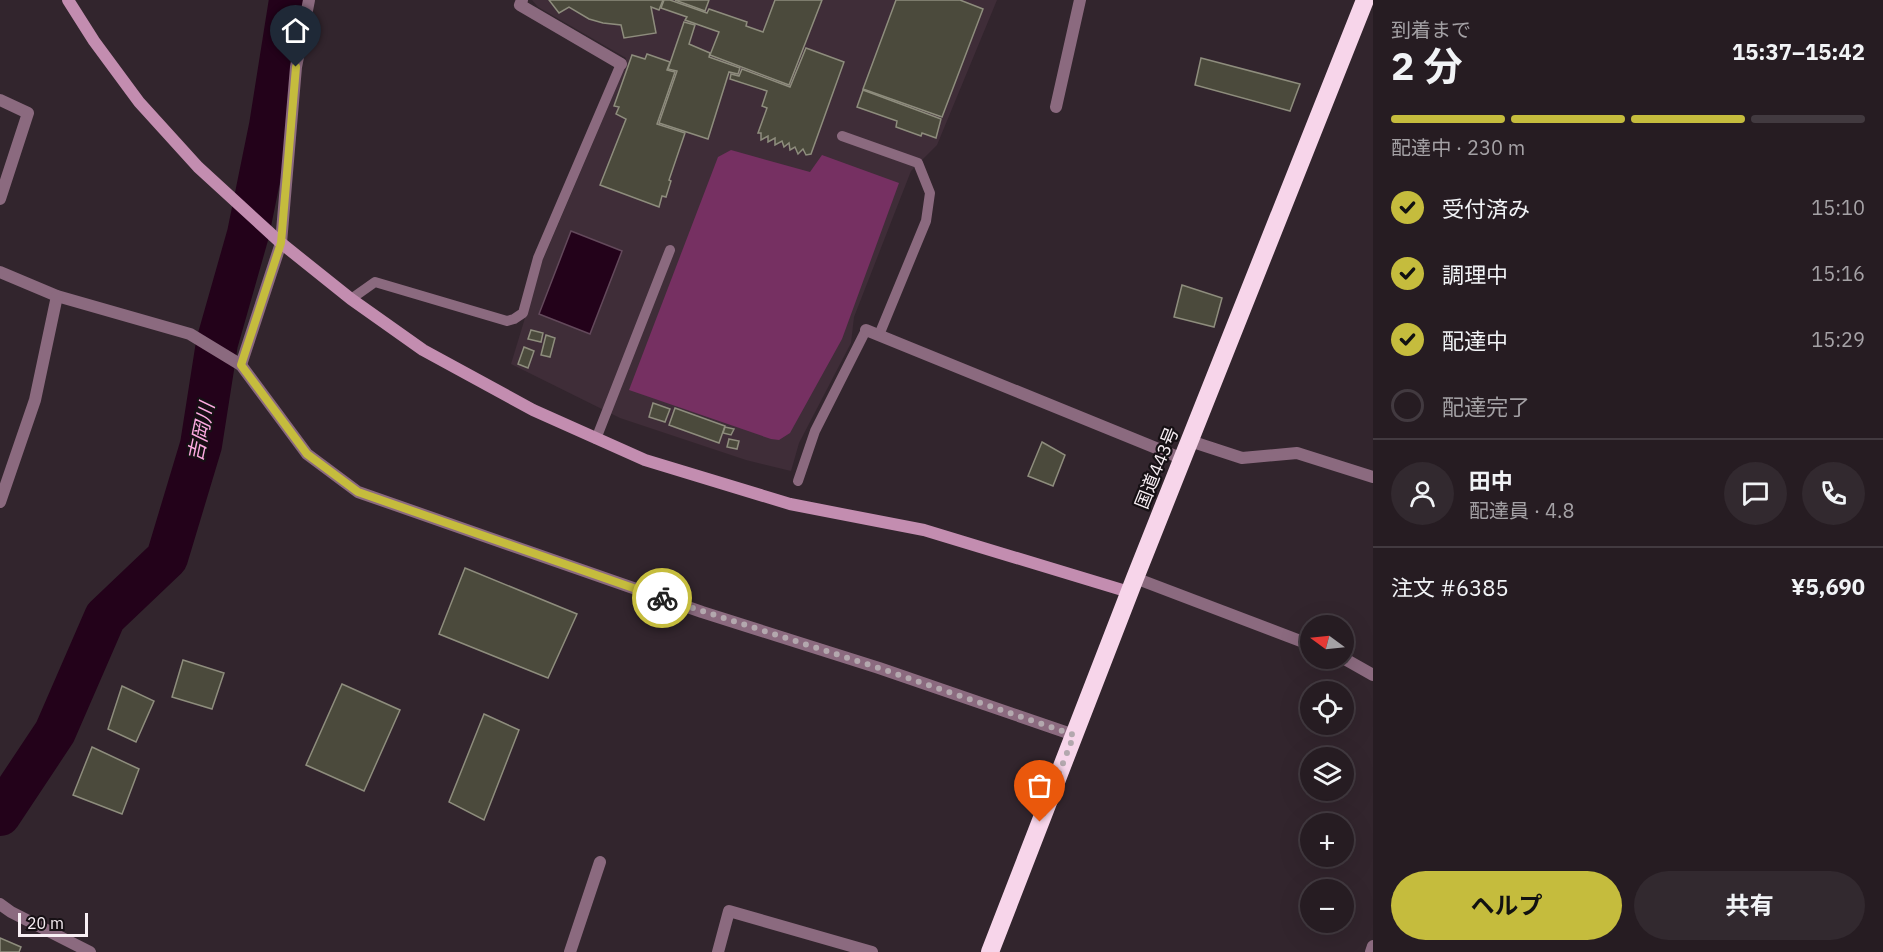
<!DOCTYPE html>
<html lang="ja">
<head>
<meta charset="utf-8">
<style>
  body { margin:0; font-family:"IBM Plex Sans","Noto Sans JP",sans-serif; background:#32292f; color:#f1f3f6; height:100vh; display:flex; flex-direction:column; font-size:22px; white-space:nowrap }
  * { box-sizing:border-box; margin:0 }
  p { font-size:20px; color:#a4a1a5 }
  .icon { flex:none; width:33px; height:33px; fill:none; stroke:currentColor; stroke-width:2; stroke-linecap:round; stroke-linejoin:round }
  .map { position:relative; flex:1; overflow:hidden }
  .details { display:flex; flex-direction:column; background:#261c22; width:510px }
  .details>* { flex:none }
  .needle { width:39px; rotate:285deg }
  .buttons { position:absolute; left:1300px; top:615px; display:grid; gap:12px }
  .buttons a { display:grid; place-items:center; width:54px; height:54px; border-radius:50%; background:#261c22; box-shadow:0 6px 24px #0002,0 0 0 2px #423a40; font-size:30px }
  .scale { position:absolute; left:18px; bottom:15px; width:70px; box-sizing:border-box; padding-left:6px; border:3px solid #f8eff4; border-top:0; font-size:16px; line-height:21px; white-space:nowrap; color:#f8eff4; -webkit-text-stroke:4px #161014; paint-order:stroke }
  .pin { position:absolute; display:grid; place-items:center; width:51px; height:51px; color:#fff; margin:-62px -26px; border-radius:50% 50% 50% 0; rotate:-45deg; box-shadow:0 0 6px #0007 }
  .pin .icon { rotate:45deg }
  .courier { position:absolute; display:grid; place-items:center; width:60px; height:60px; margin:-30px; border:4px solid #c5bc3d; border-radius:50%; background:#fff; color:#222; box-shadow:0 2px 8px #0007 }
  .headline em { font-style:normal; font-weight:700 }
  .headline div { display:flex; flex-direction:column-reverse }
  .headline { display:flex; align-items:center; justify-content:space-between; height:102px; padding:0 18px }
  h1 { font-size:39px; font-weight:700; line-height:45px }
  .bar { display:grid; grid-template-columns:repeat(4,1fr); gap:9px 6px; align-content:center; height:72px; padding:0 18px }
  .bar i { height:8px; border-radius:4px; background:#423a40 }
  .bar .on { background:#c5bc3d }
  .bar p { grid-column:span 4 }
  .line { display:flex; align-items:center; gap:15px; padding:0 18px; border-top:2px solid #423a40 }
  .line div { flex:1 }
  .round { display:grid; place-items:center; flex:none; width:63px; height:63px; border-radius:32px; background:#32292f }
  ol { padding:0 18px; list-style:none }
  li { display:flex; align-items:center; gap:18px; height:66px }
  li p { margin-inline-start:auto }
  li .icon { padding:6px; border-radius:50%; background:#c5bc3d; color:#111; stroke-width:4 }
  li:last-child { color:#a4a1a5 }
  li i { width:33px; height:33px; border:3px solid #423a40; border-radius:50% }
  .button { display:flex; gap:12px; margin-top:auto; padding:12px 18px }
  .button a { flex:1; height:69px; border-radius:36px; background:#c5bc3d; color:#111; font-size:24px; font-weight:700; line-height:69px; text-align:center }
  .button a+a { background:#32292f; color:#f1f3f6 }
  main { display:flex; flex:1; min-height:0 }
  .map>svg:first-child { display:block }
  .built { fill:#3f2d38 }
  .green { fill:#763062 }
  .water { fill:#23021a; stroke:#63495b; stroke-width:1.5 }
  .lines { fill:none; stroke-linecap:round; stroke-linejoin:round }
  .river { stroke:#23021a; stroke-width:42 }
  .building { fill:#4b4a3c; stroke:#8e8d7d; stroke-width:1.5 }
  .lane { stroke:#8b6a7f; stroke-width:10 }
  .street { stroke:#8b6a7f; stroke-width:12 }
  .secondary { stroke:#c38db0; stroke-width:12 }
  .highway { stroke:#f7d5ea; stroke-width:18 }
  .done { stroke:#b3a8ae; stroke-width:6; stroke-dasharray:0 10.8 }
  .route { stroke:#c5bc3d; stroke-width:8 }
  .labels { text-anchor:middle; stroke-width:4.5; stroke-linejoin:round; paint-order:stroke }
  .street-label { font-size:18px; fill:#f8eff4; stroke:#161014 }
  .water-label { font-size:20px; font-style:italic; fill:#fcaae0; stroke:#161014 }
</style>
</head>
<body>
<main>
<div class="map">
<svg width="1373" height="952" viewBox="0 0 1373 952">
  <rect width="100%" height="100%" fill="#32252d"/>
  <polygon class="built" points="532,0 997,0 937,145 911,171 854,317 851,343 799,443 791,471 746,460 620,418 511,364 542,262 617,86 626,58 538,7"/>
  <polygon class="green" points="731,150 810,172 822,155 899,183 842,339 790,433 779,440 771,439 629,390 718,157"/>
  <polygon class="water" points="571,231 622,251 590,334 539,314"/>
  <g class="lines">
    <polyline class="river" points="0,815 55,732 105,617 167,558 201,445 217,343 248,234 270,126 290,0"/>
  </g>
  <g class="building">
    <polygon points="549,0 663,0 659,10 651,7 656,33 624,38 621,25 603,23 589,19 569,7 559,13"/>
    <polygon points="664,0 670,0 707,13 709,9 747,22 746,26 763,32 775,0 822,0 789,85 710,55 719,32 685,20 687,17 661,8"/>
    <polygon points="675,0 709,0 705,11"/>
    <polygon points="896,0 960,0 983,9 942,117 863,89"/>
    <polygon points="684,22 695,25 689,44 710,53 709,57 740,68 738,74 729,72 708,139 659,123 677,71 668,69"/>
    <polygon points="806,48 844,62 811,154 806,155 803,149 798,154 795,147 790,150 789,143 784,147 782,141 775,145 775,138 768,142 768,136 761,140 761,133 758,133 767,108 762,106 767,91 730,79 731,74 739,76 742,69 790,87"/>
    <polygon points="647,54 670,62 667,70 675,72 657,124 685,133 669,180 671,181 666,197 662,196 659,207 600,185 626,119 616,114 619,107 614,106 632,55 645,59"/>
    <polygon points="1201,58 1300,84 1290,111 1195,85"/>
    <polygon points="863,90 941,119 936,138 922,133 921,136 896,127 897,121 857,107"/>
    <polygon points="1182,285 1222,298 1214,327 1174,317"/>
    <polygon points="531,330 543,333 541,342 528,339"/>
    <polygon points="546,335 555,338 550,357 541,355"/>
    <polygon points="524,347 534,351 528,368 518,364"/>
    <polygon points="653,403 670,409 665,422 649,417"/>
    <polygon points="675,408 725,426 719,443 669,425"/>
    <polygon points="725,427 734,429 731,435 723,433"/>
    <polygon points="729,439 739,441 737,449 727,447"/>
    <polygon points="1042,442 1065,455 1053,486 1028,476"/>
    <polygon points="465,568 577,614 548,678 439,634"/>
    <polygon points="183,660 224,673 212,709 172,697"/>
    <polygon points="342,684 400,710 364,791 306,765"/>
    <polygon points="122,686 154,701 136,742 108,729"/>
    <polygon points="484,714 519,730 484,820 449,802"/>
    <polygon points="92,747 139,769 122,814 73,795"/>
    <polygon points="0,938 21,947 19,952 0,952"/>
  </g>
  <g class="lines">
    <g class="lane">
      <polyline points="842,136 918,163 930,193 926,221 879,335"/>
      <polyline points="351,299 375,282 507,321 514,319 523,313 538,258 621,64"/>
      <polyline points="596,439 670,250"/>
      <polyline points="798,481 815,431 866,330"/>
    </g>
    <g class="street">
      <polyline points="522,0 520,5 621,64"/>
      <polyline points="0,100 28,113 0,199"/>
      <polyline points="1056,107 1080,0"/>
      <polyline points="0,272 57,296 190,334 241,365 307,454 358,492 702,612 879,668 1074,735"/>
      <polyline points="866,330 1183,459"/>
      <polyline points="241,365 281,243 296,67 309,0"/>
      <polyline points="1190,441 1242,458 1297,453 1373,477"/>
      <polyline points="0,502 35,400 57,296"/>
      <polyline points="1135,578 1311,645"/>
      <polyline points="1343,658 1373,675"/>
      <polyline points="0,904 11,912 90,952"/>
      <polyline points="570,952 600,862"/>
      <polyline points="718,952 729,911 872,952"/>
      <polyline points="1371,952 1373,946"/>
    </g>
    <polyline class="secondary" points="68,0 94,41 139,102 198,167 281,243 351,299 423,350 533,410 645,460 790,504 924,530 1129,592"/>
    <polyline class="highway" points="990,952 1135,578 1365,0"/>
  </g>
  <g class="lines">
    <polyline class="done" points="662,598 879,668 1074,735 1040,822"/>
    <polyline class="route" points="296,67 281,243 241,365 307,454 358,492 662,598"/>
  </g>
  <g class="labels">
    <g class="street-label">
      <text transform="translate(1157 468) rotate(-68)" y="6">国道443号</text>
    </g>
    <g class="water-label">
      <text transform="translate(201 432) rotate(-78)" y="7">吉岡川</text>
    </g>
  </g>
</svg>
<div class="buttons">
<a><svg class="needle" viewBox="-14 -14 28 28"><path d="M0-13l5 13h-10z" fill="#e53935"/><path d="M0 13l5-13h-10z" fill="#a4a1a5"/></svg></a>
<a><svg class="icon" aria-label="locate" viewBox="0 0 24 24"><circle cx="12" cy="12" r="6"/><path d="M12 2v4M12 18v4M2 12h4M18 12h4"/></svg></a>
<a><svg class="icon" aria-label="layers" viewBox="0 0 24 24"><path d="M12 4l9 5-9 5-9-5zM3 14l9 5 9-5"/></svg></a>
<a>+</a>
<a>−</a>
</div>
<div class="scale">20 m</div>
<div class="pin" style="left:1040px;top:822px;background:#ea580c"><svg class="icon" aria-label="bag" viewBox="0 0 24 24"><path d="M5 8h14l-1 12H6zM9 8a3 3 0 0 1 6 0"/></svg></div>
<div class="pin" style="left:296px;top:67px;background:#1f2937"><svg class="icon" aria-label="home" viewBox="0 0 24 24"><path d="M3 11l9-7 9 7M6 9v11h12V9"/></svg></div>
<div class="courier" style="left:662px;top:598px"><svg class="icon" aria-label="bike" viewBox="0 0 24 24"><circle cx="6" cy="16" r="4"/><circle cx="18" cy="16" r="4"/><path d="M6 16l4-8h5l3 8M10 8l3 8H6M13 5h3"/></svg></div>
</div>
<section class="details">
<div class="headline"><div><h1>2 分</h1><p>到着まで</p></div><em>15:37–15:42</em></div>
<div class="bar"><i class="on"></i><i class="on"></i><i class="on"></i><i></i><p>配達中 · 230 m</p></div>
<ol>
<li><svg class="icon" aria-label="check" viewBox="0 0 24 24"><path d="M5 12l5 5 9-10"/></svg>受付済み<p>15:10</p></li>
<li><svg class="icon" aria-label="check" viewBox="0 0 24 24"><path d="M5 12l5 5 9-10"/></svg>調理中<p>15:16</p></li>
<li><svg class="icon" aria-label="check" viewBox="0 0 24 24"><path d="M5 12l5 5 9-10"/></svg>配達中<p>15:29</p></li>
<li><i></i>配達完了</li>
</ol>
<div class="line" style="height:108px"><a class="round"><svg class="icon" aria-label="person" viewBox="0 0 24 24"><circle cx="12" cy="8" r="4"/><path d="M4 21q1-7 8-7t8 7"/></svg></a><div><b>田中</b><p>配達員 · 4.8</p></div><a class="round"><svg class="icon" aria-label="chat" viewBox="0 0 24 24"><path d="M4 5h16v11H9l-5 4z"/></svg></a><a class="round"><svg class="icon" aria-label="phone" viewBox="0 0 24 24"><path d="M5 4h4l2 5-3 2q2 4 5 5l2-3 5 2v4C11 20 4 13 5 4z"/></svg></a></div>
<div class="line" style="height:78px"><div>注文 #6385</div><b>¥5,690</b></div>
<div class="button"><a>ヘルプ</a><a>共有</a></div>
</section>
</main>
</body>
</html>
